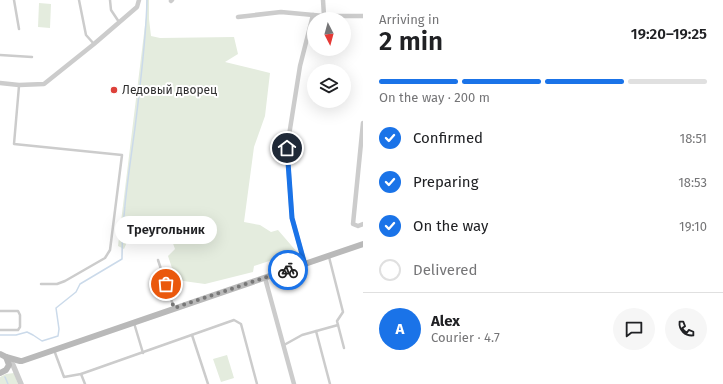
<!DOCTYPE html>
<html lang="en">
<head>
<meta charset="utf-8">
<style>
  body { margin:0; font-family:"Fira Sans",sans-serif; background:#f6f6f6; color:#202124; height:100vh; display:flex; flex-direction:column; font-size:15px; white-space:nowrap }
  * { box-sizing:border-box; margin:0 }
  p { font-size:13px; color:#757577 }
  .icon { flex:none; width:22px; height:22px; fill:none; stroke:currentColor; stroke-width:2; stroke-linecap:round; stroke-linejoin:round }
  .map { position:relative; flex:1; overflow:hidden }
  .sheet { display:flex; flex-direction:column; background:#fff; width:360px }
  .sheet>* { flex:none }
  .needle { width:26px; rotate:174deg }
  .tools { position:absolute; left:307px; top:12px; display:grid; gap:8px }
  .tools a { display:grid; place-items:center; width:44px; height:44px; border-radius:50%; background:#fff; box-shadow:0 4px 16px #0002; font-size:20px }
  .pin { position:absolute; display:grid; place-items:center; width:34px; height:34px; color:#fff; margin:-17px; border:2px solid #fff; border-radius:50%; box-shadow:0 1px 4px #0007 }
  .courier { position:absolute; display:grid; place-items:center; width:40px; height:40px; margin:-20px; border:3px solid #1a73e8; border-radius:50%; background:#fff; color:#222; box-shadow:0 1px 5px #0007 }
  .bubble { position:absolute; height:28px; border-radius:14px; background:#fff; box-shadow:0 4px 16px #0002; font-size:13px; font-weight:600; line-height:28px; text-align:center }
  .headline em { font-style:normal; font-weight:600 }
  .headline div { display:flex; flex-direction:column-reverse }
  .headline { display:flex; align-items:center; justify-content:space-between; height:68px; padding:0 16px }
  h1 { font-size:26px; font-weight:600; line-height:30px }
  .bar { display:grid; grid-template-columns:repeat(4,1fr); gap:6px 4px; align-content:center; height:48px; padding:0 16px }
  .bar i { height:5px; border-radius:3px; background:#e0e0e0 }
  .bar .selected { background:#1a73e8 }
  .bar p { grid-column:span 4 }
  .line { display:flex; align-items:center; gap:10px; padding:0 16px; border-top:1px solid #e0e0e0 }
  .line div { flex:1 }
  .round { display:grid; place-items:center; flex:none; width:42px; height:42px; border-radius:21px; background:#f6f6f6 }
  ol { padding:0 16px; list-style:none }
  li { display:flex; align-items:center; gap:12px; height:44px }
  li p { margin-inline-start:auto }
  li .icon { padding:4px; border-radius:50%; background:#1a73e8; color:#fff; stroke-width:4 }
  li:last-child { color:#757577 }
  li i { width:22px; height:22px; border:2px solid #e0e0e0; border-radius:50% }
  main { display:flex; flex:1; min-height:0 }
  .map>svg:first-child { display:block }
  .green { fill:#e4ecde }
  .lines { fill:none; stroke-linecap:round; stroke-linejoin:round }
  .stream { stroke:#cbdaea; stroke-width:1.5 }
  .service { stroke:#ccc; stroke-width:2.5 }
  .minor { stroke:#ccc; stroke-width:4.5 }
  .tertiary { stroke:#ccc; stroke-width:5.5 }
  .secondary { stroke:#b9b9b9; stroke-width:6 }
  .done { stroke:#787878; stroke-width:4; stroke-dasharray:0 7.2 }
  .route { stroke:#1a73e8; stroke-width:5 }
  .poi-dot { fill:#dd413a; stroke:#fff; stroke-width:1.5 }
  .labels { text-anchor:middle; stroke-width:4; stroke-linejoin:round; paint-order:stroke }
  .poi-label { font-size:12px; fill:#2f2f2f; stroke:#fff; text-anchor:start }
</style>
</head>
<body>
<main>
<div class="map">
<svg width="363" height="384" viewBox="0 0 363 384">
  <rect width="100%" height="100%" fill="#fff"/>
  <g class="green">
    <polygon points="146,0 149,0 149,19 151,36 160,38 234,37 238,54 225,62 270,73 265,116 254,147 244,222 260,225 271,232 278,230 297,252 254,266 253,272 205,284 176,280 168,256 175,249 171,238 153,235 127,242 124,249 118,246 146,17"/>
    <polygon points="39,3 51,4 50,28 38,27"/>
    <polygon points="227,355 234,378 221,382 213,359"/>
    <polygon points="14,373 18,384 0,384 0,377 6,374"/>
  </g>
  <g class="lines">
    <g class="stream">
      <path d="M 0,335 L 16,335 L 27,332 L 33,335 L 42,341 L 58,336 L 59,329 L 56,308 L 76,292 L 80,284 L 122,259 C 122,215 129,172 135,128 C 140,86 146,43 147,0"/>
      <polyline points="5,377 8,384"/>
    </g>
    <g class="service">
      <polyline points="14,0 19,29"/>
      <polyline points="79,0 86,35 94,44"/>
      <polyline points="110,0 111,10 119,22"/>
      <polyline points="0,55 32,57"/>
      <polyline points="19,86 14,144 122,155 110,250 105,258 65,281 57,284 41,284"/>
      <polyline points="329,257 343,312 337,321 338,325"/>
      <polyline points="158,260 174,308"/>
      <polyline points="0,311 18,311 20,315 20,327 18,330 0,330"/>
      <polyline points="134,323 143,353"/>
      <polyline points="316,331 330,384"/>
      <polyline points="192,335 208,384"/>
      <polyline points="284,345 302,335 338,325 344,348"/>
      <polyline points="54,350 64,377 81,374 234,320 241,324 257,384"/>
      <polyline points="81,374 85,384"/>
    </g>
    <g class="minor">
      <polyline points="323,0 324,16"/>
      <polyline points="171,1 172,0"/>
      <polyline points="238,17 281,12 324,16 363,16"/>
      <polyline points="0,83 19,85 44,84 94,44 137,7 139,0"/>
      <polyline points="363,123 353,224 358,226 363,224"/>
      <polyline points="305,265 292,218 287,148 300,66 313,15"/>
      <polyline points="265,278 294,384"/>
    </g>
    <polyline class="tertiary" points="9,362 13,365 21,384"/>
    <g class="secondary">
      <polyline points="0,354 6,357 9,365 6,370 0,373"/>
      <polyline points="6,357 20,361"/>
      <polyline points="22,361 363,244"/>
    </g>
  </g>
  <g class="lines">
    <polyline class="done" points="166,284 174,308 288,270"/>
    <polyline class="route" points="287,148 292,218 305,265 288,270"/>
  </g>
  <circle class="poi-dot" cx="114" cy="90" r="4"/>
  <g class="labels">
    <g class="poi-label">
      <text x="122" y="94">Ледовый дворец</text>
    </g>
  </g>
</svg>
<div class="tools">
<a><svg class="needle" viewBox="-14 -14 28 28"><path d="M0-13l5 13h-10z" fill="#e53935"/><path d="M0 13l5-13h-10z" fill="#757577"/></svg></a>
<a><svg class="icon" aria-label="layers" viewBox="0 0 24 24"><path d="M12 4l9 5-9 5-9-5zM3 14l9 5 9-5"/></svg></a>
</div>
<div class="pin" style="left:166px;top:284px;background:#ea580c"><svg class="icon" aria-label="bag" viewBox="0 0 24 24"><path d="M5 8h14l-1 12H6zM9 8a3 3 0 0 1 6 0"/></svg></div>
<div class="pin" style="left:287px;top:148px;background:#1f2937"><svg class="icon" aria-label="home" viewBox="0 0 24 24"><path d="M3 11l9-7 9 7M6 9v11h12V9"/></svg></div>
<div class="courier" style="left:288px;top:270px"><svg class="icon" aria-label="bike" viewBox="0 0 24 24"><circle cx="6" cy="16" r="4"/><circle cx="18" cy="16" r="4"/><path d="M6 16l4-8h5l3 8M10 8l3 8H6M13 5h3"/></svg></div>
<div class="bubble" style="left:115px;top:216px;width:102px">Треугольник</div>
</div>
<section class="sheet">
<div class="headline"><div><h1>2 min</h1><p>Arriving in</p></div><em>19:20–19:25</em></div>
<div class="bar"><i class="selected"></i><i class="selected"></i><i class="selected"></i><i></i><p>On the way · 200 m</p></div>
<ol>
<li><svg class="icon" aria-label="check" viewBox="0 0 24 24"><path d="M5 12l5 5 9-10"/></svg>Confirmed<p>18:51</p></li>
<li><svg class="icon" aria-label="check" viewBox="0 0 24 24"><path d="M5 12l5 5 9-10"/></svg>Preparing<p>18:53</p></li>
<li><svg class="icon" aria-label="check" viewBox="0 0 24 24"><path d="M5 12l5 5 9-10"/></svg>On the way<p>19:10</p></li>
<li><i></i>Delivered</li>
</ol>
<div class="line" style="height:72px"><b class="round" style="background:#1a73e8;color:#fff">A</b><div><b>Alex</b><p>Courier · 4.7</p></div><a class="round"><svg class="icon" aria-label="chat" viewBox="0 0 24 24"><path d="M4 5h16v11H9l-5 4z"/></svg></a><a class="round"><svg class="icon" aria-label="phone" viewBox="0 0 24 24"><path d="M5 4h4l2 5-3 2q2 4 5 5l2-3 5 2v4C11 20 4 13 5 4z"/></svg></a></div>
</section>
</main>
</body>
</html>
